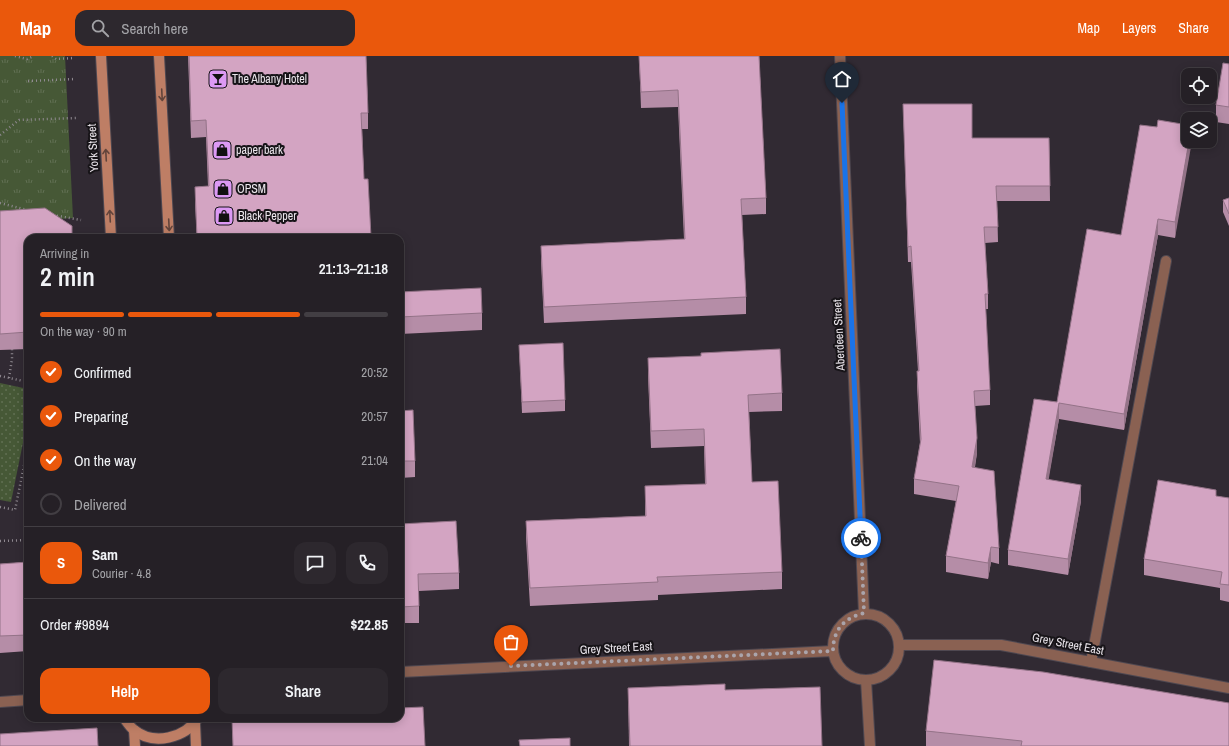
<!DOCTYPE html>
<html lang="en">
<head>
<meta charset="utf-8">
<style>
  body { margin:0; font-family:"Archivo Narrow",sans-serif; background:#2d282e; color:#f1f3f6; height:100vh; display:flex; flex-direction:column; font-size:15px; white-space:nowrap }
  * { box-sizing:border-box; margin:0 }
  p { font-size:13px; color:#a3a3a7 }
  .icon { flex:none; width:22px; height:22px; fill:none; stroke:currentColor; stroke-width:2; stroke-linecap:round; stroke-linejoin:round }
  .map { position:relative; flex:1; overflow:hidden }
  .details { position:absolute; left:24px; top:178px; width:380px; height:488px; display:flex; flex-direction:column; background:#252026; border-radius:12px; box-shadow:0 2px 10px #0003,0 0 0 1px #423e43 }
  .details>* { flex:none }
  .controls { position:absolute; left:1181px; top:12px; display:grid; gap:8px }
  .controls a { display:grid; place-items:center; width:36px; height:36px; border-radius:8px; background:#252026; box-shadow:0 2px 10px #0003,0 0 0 1px #423e43; font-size:20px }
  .pin { position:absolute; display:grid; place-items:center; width:34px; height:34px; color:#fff; margin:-41px -17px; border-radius:50% 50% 50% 0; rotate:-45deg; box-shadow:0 0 4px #0007 }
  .pin .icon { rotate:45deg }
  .courier { position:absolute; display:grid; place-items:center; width:40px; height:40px; margin:-20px; border:3px solid #1a73e8; border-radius:50%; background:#fff; color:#222; box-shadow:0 1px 5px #0007 }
  .head em { font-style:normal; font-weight:600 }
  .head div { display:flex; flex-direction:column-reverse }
  .head { display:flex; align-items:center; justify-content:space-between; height:68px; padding:0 16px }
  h1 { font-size:26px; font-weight:600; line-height:30px }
  .bar { display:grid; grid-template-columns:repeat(4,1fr); gap:6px 4px; align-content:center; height:48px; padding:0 16px }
  .bar i { height:5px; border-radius:3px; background:#423e43 }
  .bar .on { background:#ea580c }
  .bar p { grid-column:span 4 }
  .line { display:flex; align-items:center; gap:10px; padding:0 16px; border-top:1px solid #423e43 }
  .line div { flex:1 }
  .round { display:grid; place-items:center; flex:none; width:42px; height:42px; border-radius:12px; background:#2d282e }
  ol { padding:0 16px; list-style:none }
  li { display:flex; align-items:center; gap:12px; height:44px }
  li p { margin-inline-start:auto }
  li .icon { padding:4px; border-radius:50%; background:#ea580c; color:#fff; stroke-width:4 }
  li:last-child { color:#a3a3a7 }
  li i { width:22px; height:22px; border:2px solid #423e43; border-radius:50% }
  .primary-button { display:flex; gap:8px; margin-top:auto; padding:8px 16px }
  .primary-button a { flex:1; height:46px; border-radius:12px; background:#ea580c; color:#fff; font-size:16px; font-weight:600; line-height:46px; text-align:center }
  .primary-button a+a { background:#2d282e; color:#f1f3f6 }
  header { display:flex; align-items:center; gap:24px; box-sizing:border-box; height:56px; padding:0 20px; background:#ea580c; color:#fff }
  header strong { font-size:19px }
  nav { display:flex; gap:22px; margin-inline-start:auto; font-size:14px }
  .search { width:280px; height:36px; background:#2d282e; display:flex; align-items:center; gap:10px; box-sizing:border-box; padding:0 14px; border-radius:12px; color:#a3a3a7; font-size:15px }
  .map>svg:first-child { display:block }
  .grass { fill:url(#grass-dots) }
  .park { fill:url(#park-tufts) }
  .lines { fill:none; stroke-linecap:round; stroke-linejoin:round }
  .lane-casing { stroke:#4f4851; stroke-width:12 }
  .street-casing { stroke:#4f4851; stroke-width:12 }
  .secondary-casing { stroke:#4f4851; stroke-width:12 }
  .path { stroke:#918b92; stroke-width:2.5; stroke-dasharray:1 3; stroke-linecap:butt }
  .lane { stroke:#8a6152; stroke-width:10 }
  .street { stroke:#8a6152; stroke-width:10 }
  .secondary { stroke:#be7e65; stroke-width:10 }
  .wall { fill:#b58da7 }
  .shaded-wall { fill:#947388 }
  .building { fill:#d3a4c2; stroke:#947388 }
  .oneway { stroke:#62443b }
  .done { stroke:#aaa4ab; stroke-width:4; stroke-dasharray:0 7.2 }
  .route { stroke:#1a73e8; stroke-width:5 }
  .labels { text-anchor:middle; stroke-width:4; stroke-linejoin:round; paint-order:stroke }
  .poi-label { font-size:12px; fill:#ebe6ec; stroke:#171418; text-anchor:start }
  .street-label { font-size:12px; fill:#ebe6ec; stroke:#171418 }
</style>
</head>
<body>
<header>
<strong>Map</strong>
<div class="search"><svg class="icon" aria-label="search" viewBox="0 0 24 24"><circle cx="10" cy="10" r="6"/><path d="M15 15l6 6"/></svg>Search here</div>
<nav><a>Map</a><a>Layers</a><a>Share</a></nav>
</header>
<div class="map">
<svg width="1229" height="690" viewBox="0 0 1229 690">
  <defs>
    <pattern id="grass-dots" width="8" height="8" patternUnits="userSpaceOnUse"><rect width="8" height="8" fill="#465836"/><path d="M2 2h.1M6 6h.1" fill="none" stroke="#617053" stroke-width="1.8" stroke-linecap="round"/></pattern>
    <pattern id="park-tufts" width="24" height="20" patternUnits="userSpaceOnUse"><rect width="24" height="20" fill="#465836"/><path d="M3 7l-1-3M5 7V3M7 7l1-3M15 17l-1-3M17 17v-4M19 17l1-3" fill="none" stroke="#617053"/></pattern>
  </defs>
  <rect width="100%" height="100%" fill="#312a33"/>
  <polygon class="grass" points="0,327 28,333 28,362 11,446 0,444"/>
  <polygon class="park" points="0,0 65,0 73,162 0,167"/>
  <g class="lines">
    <g class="lane-casing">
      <polyline id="lane" points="1091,606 1166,205"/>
    </g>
    <g class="street-casing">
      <g id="street">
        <polyline points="840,0 864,557"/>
        <circle cx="866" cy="591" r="33"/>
        <polyline points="900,589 1001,589 1229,632"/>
        <polyline points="400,616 833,595"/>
        <polyline points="866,624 870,690"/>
        <polyline points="0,646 28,644"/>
      </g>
    </g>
    <g class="secondary-casing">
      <g id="secondary">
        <polyline points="101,0 111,182"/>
        <polyline points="159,0 169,182"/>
        <path d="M 124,662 C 127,666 130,671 134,674 C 154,690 185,682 198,662"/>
        <polyline points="195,667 196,690"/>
        <polyline points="134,674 135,690"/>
      </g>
    </g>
    <g class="path">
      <polyline points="15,0 27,3 34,0"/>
      <polyline points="52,0 56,3 74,2"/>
      <polyline points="28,25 75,23"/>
      <polyline points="0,79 19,64 77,62"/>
      <polyline points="0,147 27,154"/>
      <polyline points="53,159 81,164"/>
      <polyline points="0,320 28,326"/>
      <polyline points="9,322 12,303 12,291"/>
      <polyline points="0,451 15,454 28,390"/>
      <polyline points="0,485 28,484"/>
    </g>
    <use href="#lane" class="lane"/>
    <use href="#street" class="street"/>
    <use href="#secondary" class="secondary"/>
  </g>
  <g class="wall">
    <polygon points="188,0 366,0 368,57 368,73 362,73 364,123 371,181 382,182 197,182 195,147 195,131 208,130 206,81 191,82"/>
    <polygon points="639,0 759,0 766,142 766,158 742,159 746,241 746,258 544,267 541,206 541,190 684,183 678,51 641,52"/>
    <polygon points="1229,8 1229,68 1216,66 1216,49"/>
    <polygon points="903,48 972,82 1049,82 1050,145 997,145 998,186 985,187 988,238 988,253 985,253 990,334 990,349 975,350 977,397 975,411 999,492 999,508 991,506 988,523 946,516 946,500 956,445 914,438 914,423 920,387 917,330 917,315 918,315 911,206 908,206"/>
    <polygon points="1188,69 1175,182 1158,179 1124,374 1059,363 1048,424 1081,445 1068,519 1008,509 1008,494 1057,346 1121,179 1157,71"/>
    <polygon points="1229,142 1229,170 1223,156 1223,144"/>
    <polygon points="0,155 28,182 28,293 0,294"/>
    <polygon points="400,236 482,257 482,274 400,278"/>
    <polygon points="519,289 565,344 565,355 522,357"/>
    <polygon points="648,302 782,337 782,355 749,356 752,426 782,516 782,533 658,539 658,544 530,550 526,482 526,465 645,460 645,430 705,428 704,390 651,392 648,320"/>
    <polygon points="400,355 415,405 415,421 400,422"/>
    <polygon points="1216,440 1229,442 1229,546 1220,544 1220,532 1144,519 1144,503"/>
    <polygon points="400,468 459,517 459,533 419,535 419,567 400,567"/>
    <polygon points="28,506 28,595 0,597 0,508"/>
    <polygon points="628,632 725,634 822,690 629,690"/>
    <polygon points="232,662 425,690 233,690"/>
    <polygon points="926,675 1229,690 926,690"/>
  </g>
  <g class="shaded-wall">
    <polygon points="1189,85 1192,85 1175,182 1175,166"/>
    <polygon points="1158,163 1158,179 1124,374 1124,358"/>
    <polygon points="1059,347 1059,363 1046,439 1046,423"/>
    <polygon points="977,382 977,397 972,426 972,411"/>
    <polygon points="1081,429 1081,445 1068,519 1068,503"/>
    <polygon points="991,491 991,506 988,523 988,507"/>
  </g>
  <g class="building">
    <polygon points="189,0 366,0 368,57 361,57 364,123 368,123 371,181 382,181 382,182 197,182 195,131 209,130 206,64 191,65"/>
    <polygon points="639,0 759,0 766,142 741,143 746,241 544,251 541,190 685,183 678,34 641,36"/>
    <polygon points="1223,7 1229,8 1229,51 1216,49"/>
    <polygon points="903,48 972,48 972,82 1049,82 1050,130 996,130 998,171 984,171 988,238 985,238 990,334 974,335 977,382 972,411 994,415 999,492 991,491 988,507 946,500 959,430 914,423 921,383 917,315 919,315 911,190 908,191"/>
    <polygon points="1158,64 1188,69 1188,85 1189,85 1175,166 1158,163 1124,358 1059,347 1046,423 1081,429 1068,503 1008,494 1034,343 1057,346 1087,173 1121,179 1140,69 1157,71"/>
    <polygon points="1229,142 1229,158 1223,144"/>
    <polygon points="45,152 72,170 72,182 28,182 28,276 0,278 0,155"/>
    <polygon points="481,232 482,257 400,261 400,236"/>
    <polygon points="563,287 565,344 522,346 519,289"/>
    <polygon points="780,293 782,337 748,339 752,426 778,425 782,516 657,521 658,526 530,532 526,465 646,460 645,430 706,428 704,373 651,375 648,302 701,300 701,297"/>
    <polygon points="413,354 415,405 400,405 400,355"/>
    <polygon points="1158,424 1216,434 1216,440 1229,442 1229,529 1220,528 1222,516 1144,503"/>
    <polygon points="456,465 459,517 418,518 419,550 400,551 400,468"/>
    <polygon points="28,506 28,579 0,580 0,508"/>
    <polygon points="934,604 1043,616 1229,647 1229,690 1021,690 1022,685 926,675"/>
    <polygon points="725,628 725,634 820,631 822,690 630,690 628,632"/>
    <polygon points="423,651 425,690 233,690 232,662 400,662 400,652"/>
    <polygon points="97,672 98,690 0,690 0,678"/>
    <polygon points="570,682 570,690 520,690 519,684"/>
  </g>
  <defs><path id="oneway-shaft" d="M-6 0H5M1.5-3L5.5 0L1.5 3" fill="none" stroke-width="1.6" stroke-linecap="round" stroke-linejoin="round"/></defs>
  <g class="oneway">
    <use href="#oneway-shaft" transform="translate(162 39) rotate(87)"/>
    <use href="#oneway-shaft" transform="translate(106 99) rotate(-93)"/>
    <use href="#oneway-shaft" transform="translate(110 160) rotate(-93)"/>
    <use href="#oneway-shaft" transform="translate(169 169) rotate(87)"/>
  </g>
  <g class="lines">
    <path class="done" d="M 511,610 L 833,595 C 833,574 844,562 864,557 L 861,482"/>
    <polyline class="route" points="842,47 861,482"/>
  </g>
  <defs>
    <g id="bar-square" transform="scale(1)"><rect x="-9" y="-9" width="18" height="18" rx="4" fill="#dc99f4" stroke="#171418"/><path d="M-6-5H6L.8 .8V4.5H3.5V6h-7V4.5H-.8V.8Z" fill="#111"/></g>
    <g id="shop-square" transform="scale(1)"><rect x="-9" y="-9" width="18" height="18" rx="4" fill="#dc99f4" stroke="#171418"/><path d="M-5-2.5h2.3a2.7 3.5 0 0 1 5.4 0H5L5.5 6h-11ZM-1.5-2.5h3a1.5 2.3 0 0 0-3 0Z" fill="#111"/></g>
  </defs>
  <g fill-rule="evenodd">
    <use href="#bar-square" x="218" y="23"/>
    <use href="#shop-square" x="222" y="94"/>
    <use href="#shop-square" x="223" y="133"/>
    <use href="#shop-square" x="224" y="160"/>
  </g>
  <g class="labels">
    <g class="poi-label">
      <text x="232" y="27">The Albany Hotel</text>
      <text x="236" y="98">paper bark</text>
      <text x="237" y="137">OPSM</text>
      <text x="238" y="164">Black Pepper</text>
    </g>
    <g class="street-label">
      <text transform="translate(93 92) rotate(-93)" y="4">York Street</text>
      <text transform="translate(839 279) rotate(-93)" y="4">Aberdeen Street</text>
      <text transform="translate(1068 588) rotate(11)" y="4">Grey Street East</text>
      <text transform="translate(616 592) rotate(-3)" y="4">Grey Street East</text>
    </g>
  </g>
</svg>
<div class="controls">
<a><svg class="icon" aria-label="locate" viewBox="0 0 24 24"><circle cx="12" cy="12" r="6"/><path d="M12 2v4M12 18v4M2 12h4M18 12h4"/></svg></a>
<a><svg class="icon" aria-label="layers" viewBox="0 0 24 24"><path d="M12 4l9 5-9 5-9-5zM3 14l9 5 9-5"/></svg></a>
</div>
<div class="pin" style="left:511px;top:610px;background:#ea580c"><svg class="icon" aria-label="bag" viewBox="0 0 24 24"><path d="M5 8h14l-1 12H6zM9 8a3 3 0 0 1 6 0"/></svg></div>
<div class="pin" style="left:842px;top:47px;background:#1f2937"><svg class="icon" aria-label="home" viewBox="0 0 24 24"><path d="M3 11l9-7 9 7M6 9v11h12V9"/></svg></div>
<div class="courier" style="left:861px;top:482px"><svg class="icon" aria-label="bike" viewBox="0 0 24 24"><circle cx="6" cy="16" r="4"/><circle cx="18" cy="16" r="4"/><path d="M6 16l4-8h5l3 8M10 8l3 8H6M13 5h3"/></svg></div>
<section class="details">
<div class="head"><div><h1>2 min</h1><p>Arriving in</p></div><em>21:13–21:18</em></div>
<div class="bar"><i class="on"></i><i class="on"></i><i class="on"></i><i></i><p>On the way · 90 m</p></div>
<ol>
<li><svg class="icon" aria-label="check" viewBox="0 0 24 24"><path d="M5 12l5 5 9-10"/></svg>Confirmed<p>20:52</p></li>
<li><svg class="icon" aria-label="check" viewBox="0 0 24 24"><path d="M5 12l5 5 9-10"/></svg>Preparing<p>20:57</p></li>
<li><svg class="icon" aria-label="check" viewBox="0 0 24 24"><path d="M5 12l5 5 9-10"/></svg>On the way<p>21:04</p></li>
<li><i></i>Delivered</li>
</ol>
<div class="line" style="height:72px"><b class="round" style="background:#ea580c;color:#fff">S</b><div><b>Sam</b><p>Courier · 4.8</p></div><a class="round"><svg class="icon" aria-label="chat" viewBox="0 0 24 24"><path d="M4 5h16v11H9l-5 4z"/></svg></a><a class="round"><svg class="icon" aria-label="phone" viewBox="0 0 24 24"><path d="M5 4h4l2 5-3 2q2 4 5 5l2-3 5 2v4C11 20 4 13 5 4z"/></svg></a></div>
<div class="line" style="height:52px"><div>Order #9894</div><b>$22.85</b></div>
<div class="primary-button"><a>Help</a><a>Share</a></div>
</section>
</div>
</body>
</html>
